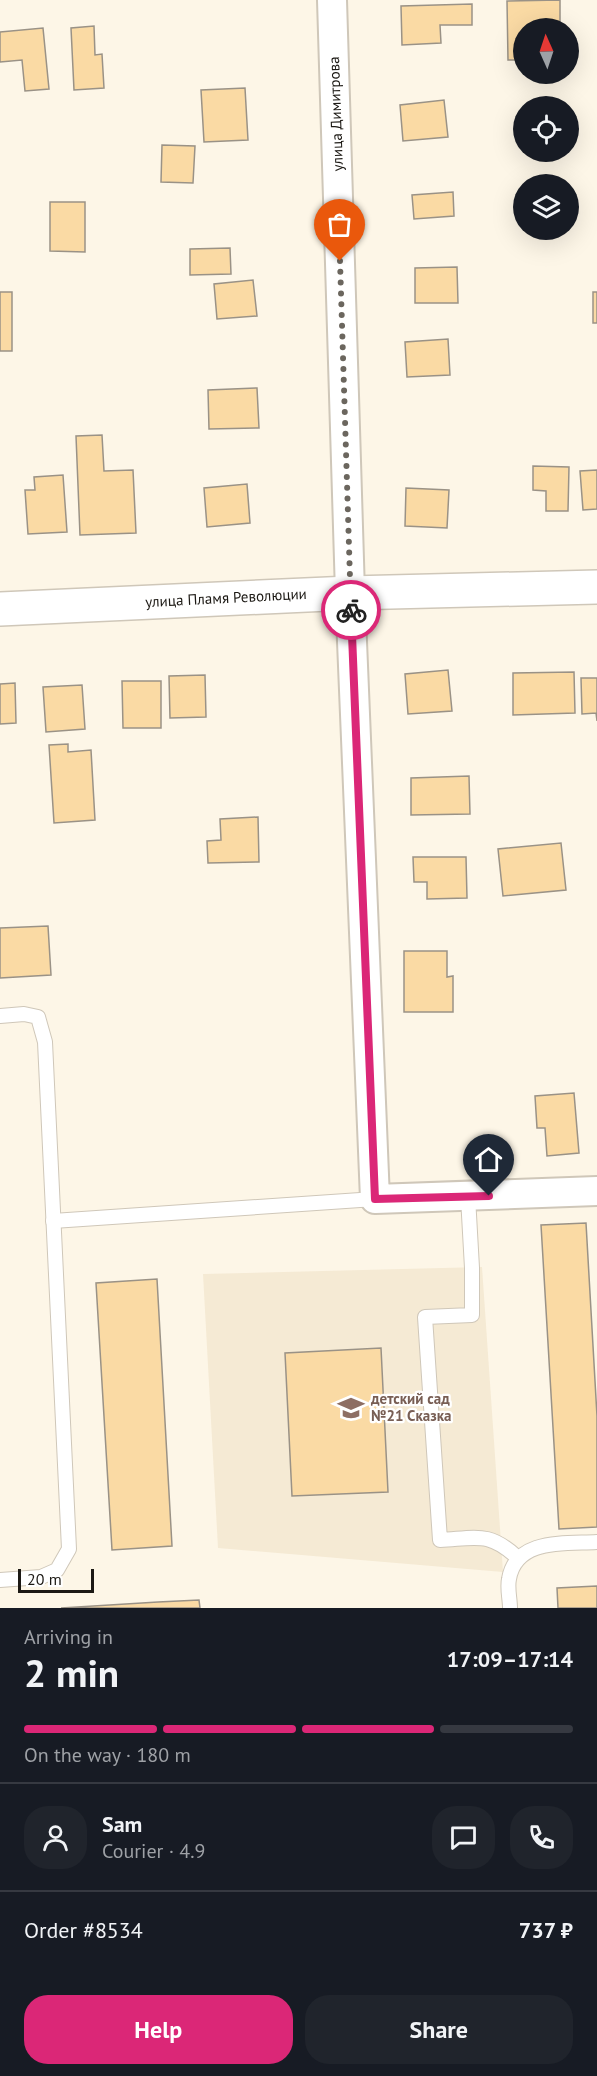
<!DOCTYPE html>
<html lang="en">
<head>
<meta charset="utf-8">
<style>
  body { margin:0; font-family:"PT Sans",sans-serif; background:#20242c; color:#f1f3f6; height:100vh; display:flex; flex-direction:column; font-size:22px; white-space:nowrap }
  * { box-sizing:border-box; margin:0 }
  p { font-size:20px; color:#9ea1a6 }
  .icon { flex:none; width:33px; height:33px; fill:none; stroke:currentColor; stroke-width:2; stroke-linecap:round; stroke-linejoin:round }
  .map { position:relative; height:1608px; overflow:hidden }
  .side { display:flex; flex-direction:column; background:#171b24; flex:1 }
  .side>* { flex:none }
  .needle { width:39px; rotate:357deg }
  .buttons { position:absolute; left:513px; top:18px; display:grid; gap:12px }
  .buttons a { display:grid; place-items:center; width:66px; height:66px; border-radius:50%; background:#171b24; box-shadow:0 6px 24px #0002; font-size:30px }
  .scale { position:absolute; left:18px; bottom:15px; width:76px; box-sizing:border-box; padding-left:6px; border:3px solid #1c1914; border-top:0; font-size:16px; line-height:21px; white-space:nowrap; color:#1c1914; -webkit-text-stroke:4px #fff; paint-order:stroke }
  .pin { position:absolute; display:grid; place-items:center; width:51px; height:51px; color:#fff; margin:-62px -26px; border-radius:50% 50% 50% 0; rotate:-45deg; box-shadow:0 0 6px #0007 }
  .pin .icon { rotate:45deg }
  .courier { position:absolute; display:grid; place-items:center; width:60px; height:60px; margin:-30px; border:4px solid #db2777; border-radius:50%; background:#fff; color:#222; box-shadow:0 2px 8px #0007 }
  .head em { font-style:normal; font-weight:600 }
  .head div { display:flex; flex-direction:column-reverse }
  .head { display:flex; align-items:center; justify-content:space-between; height:102px; padding:0 24px }
  h1 { font-size:39px; font-weight:600; line-height:45px }
  .bar { display:grid; grid-template-columns:repeat(4,1fr); gap:9px 6px; align-content:center; height:72px; padding:0 24px }
  .bar i { height:8px; border-radius:4px; background:#363941 }
  .bar .active { background:#db2777 }
  .bar p { grid-column:span 4 }
  .line { display:flex; align-items:center; gap:15px; padding:0 24px; border-top:2px solid #363941 }
  .line div { flex:1 }
  .round { display:grid; place-items:center; flex:none; width:63px; height:63px; border-radius:24px; background:#20242c }
  .action { display:flex; gap:12px; margin-top:auto; padding:12px 24px }
  .action a { flex:1; height:69px; border-radius:24px; background:#db2777; color:#fff; font-size:24px; font-weight:600; line-height:69px; text-align:center }
  .action a+a { background:#20242c; color:#f1f3f6 }
  .map>svg:first-child { display:block }
  .built { fill:#f5ead4 }
  .building { fill:#fadaa4; stroke:#9a9286; stroke-width:1.5 }
  .lines { fill:none; stroke-linecap:round; stroke-linejoin:round }
  .lane-casing { stroke:#cfc7b9; stroke-width:16 }
  .street-casing { stroke:#cfc7b9; stroke-width:32 }
  .secondary-casing { stroke:#cfc7b9; stroke-width:36 }
  .lane { stroke:#fff; stroke-width:14 }
  .street { stroke:#fff; stroke-width:28 }
  .secondary { stroke:#fff; stroke-width:33 }
  .done { stroke:#6b665e; stroke-width:6; stroke-dasharray:0 10.8 }
  .route { stroke:#db2777; stroke-width:8 }
  .labels { text-anchor:middle; stroke-width:4.5; stroke-linejoin:round; paint-order:stroke }
  .street-label { font-size:15px; fill:#1c1914; stroke:#fff }
  .education-label { font-size:15px; font-weight:bold; fill:#785e54; stroke:#fff; text-anchor:start }
</style>
</head>
<body>
<div class="map">
<svg width="597" height="1608" viewBox="0 0 597 1608">
  <rect width="100%" height="100%" fill="#fdf6e7"/>
  <polygon class="built" points="482,1267 503,1572 218,1548 203,1274"/>
  <g class="building">
    <polygon points="560,0 560,28 524,28 524,60 508,60 507,1"/>
    <polygon points="472,4 472,25 440,25 441,43 402,45 401,6"/>
    <polygon points="94,26 95,55 102,54 104,88 74,90 71,28"/>
    <polygon points="43,28 49,89 25,91 22,60 0,62 0,32"/>
    <polygon points="245,88 248,140 204,142 201,90"/>
    <polygon points="444,100 448,137 403,141 400,105"/>
    <polygon points="162,145 195,146 193,183 161,182"/>
    <polygon points="453,192 454,216 414,219 412,195"/>
    <polygon points="50,202 85,202 85,252 50,251"/>
    <polygon points="230,248 231,274 190,275 190,249"/>
    <polygon points="457,267 458,303 415,303 415,268"/>
    <polygon points="253,280 257,316 217,319 214,284"/>
    <rect x="0" y="292" width="12" height="59"/>
    <rect x="593" y="292" width="4" height="31"/>
    <polygon points="448,339 450,375 407,377 405,342"/>
    <polygon points="257,388 259,428 209,429 208,390"/>
    <polygon points="102,435 104,471 133,470 136,533 80,535 76,436"/>
    <polygon points="533,466 569,467 568,511 546,511 546,491 533,490"/>
    <polygon points="597,470 597,509 583,510 580,471"/>
    <polygon points="63,475 67,532 28,534 25,490 35,490 34,477"/>
    <polygon points="247,484 250,523 207,527 204,488"/>
    <polygon points="406,488 449,490 447,528 405,526"/>
    <polygon points="448,670 452,711 408,714 405,674"/>
    <polygon points="574,672 575,713 513,715 513,673"/>
    <polygon points="205,675 206,717 170,718 169,676"/>
    <polygon points="581,678 597,678 597,721 596,713 582,714"/>
    <polygon points="122,681 161,681 161,728 123,728"/>
    <polygon points="15,683 16,723 0,724 0,684"/>
    <polygon points="82,685 85,729 46,732 43,687"/>
    <polygon points="68,744 68,752 91,750 95,820 54,823 49,745"/>
    <polygon points="469,776 470,814 411,815 411,778"/>
    <polygon points="258,817 259,862 208,863 207,841 221,840 220,819"/>
    <polygon points="561,843 566,890 503,896 498,849"/>
    <polygon points="413,857 466,857 467,898 427,899 427,882 414,882"/>
    <polygon points="48,926 51,975 0,978 0,928"/>
    <polygon points="404,951 447,951 447,977 453,976 453,1012 404,1012"/>
    <polygon points="574,1093 579,1153 547,1156 545,1128 537,1128 535,1096"/>
    <polygon points="586,1223 597,1416 597,1527 559,1529 541,1225"/>
    <polygon points="157,1279 172,1546 112,1550 96,1283"/>
    <polygon points="381,1348 388,1492 292,1496 285,1353"/>
    <polygon points="597,1586 597,1608 558,1608 557,1588"/>
    <polygon points="199,1600 200,1608 61,1608 158,1602"/>
  </g>
  <g class="lines">
    <g class="lane-casing">
      <g id="lane">
        <polyline points="0,1016 24,1014 38,1017 45,1042 69,1549 57,1570 41,1577 0,1580"/>
        <path d="M 468,1197 L 472,1268 L 472,1315 L 425,1317 L 440,1540 C 477,1538 489,1531 518,1558"/>
        <polyline points="53,1221 375,1199"/>
        <path d="M 510,1608 C 510,1599 507,1588 509,1579 C 516,1538 565,1544 597,1542"/>
      </g>
    </g>
    <g class="street-casing">
      <polyline id="street" points="332,0 350,593 375,1199 597,1191"/>
    </g>
    <g class="secondary-casing">
      <polyline id="secondary" points="0,609 350,593 597,587"/>
    </g>
    <use href="#lane" class="lane"/>
    <use href="#street" class="street"/>
    <use href="#secondary" class="secondary"/>
  </g>
  <g class="lines">
    <polyline class="done" points="340,261 351,610"/>
    <polyline class="route" points="351,610 375,1199 489,1196"/>
  </g>
  <defs>
    <g id="school-bare" transform="scale(2.07)"><path d="M0-5L7-2L0 1L-7-2ZM-4 1L0 2.5L4 1V4Q0 6-4 4Z" fill="#8d6e63" stroke="#fff" stroke-width="2.5" paint-order="stroke"/></g>
  </defs>
  <g fill-rule="evenodd">
    <use href="#school-bare" x="351" y="1408"/>
  </g>
  <g class="labels">
    <g class="street-label">
      <text transform="translate(336 114) rotate(-92)" y="5">улица Димитрова</text>
      <text transform="translate(226 598) rotate(-3)" y="5">улица Пламя Революции</text>
    </g>
    <g class="education-label">
      <text x="371" y="1404">детский сад<tspan x="371" dy="17">№21 Сказка</tspan></text>
    </g>
  </g>
</svg>
<div class="buttons">
<a><svg class="needle" viewBox="-14 -14 28 28"><path d="M0-13l5 13h-10z" fill="#e53935"/><path d="M0 13l5-13h-10z" fill="#9ea1a6"/></svg></a>
<a><svg class="icon" aria-label="locate" viewBox="0 0 24 24"><circle cx="12" cy="12" r="6"/><path d="M12 2v4M12 18v4M2 12h4M18 12h4"/></svg></a>
<a><svg class="icon" aria-label="layers" viewBox="0 0 24 24"><path d="M12 4l9 5-9 5-9-5zM3 14l9 5 9-5"/></svg></a>
</div>
<div class="scale">20 m</div>
<div class="pin" style="left:340px;top:261px;background:#ea580c"><svg class="icon" aria-label="bag" viewBox="0 0 24 24"><path d="M5 8h14l-1 12H6zM9 8a3 3 0 0 1 6 0"/></svg></div>
<div class="pin" style="left:489px;top:1196px;background:#1f2937"><svg class="icon" aria-label="home" viewBox="0 0 24 24"><path d="M3 11l9-7 9 7M6 9v11h12V9"/></svg></div>
<div class="courier" style="left:351px;top:610px"><svg class="icon" aria-label="bike" viewBox="0 0 24 24"><circle cx="6" cy="16" r="4"/><circle cx="18" cy="16" r="4"/><path d="M6 16l4-8h5l3 8M10 8l3 8H6M13 5h3"/></svg></div>
</div>
<section class="side">
<div class="head"><div><h1>2 min</h1><p>Arriving in</p></div><em>17:09–17:14</em></div>
<div class="bar"><i class="active"></i><i class="active"></i><i class="active"></i><i></i><p>On the way · 180 m</p></div>
<div class="line" style="height:108px"><a class="round"><svg class="icon" aria-label="person" viewBox="0 0 24 24"><circle cx="12" cy="8" r="4"/><path d="M4 21q1-7 8-7t8 7"/></svg></a><div><b>Sam</b><p>Courier · 4.9</p></div><a class="round"><svg class="icon" aria-label="chat" viewBox="0 0 24 24"><path d="M4 5h16v11H9l-5 4z"/></svg></a><a class="round"><svg class="icon" aria-label="phone" viewBox="0 0 24 24"><path d="M5 4h4l2 5-3 2q2 4 5 5l2-3 5 2v4C11 20 4 13 5 4z"/></svg></a></div>
<div class="line" style="height:78px"><div>Order #8534</div><b>737 ₽</b></div>
<div class="action"><a>Help</a><a>Share</a></div>
</section>
</body>
</html>
